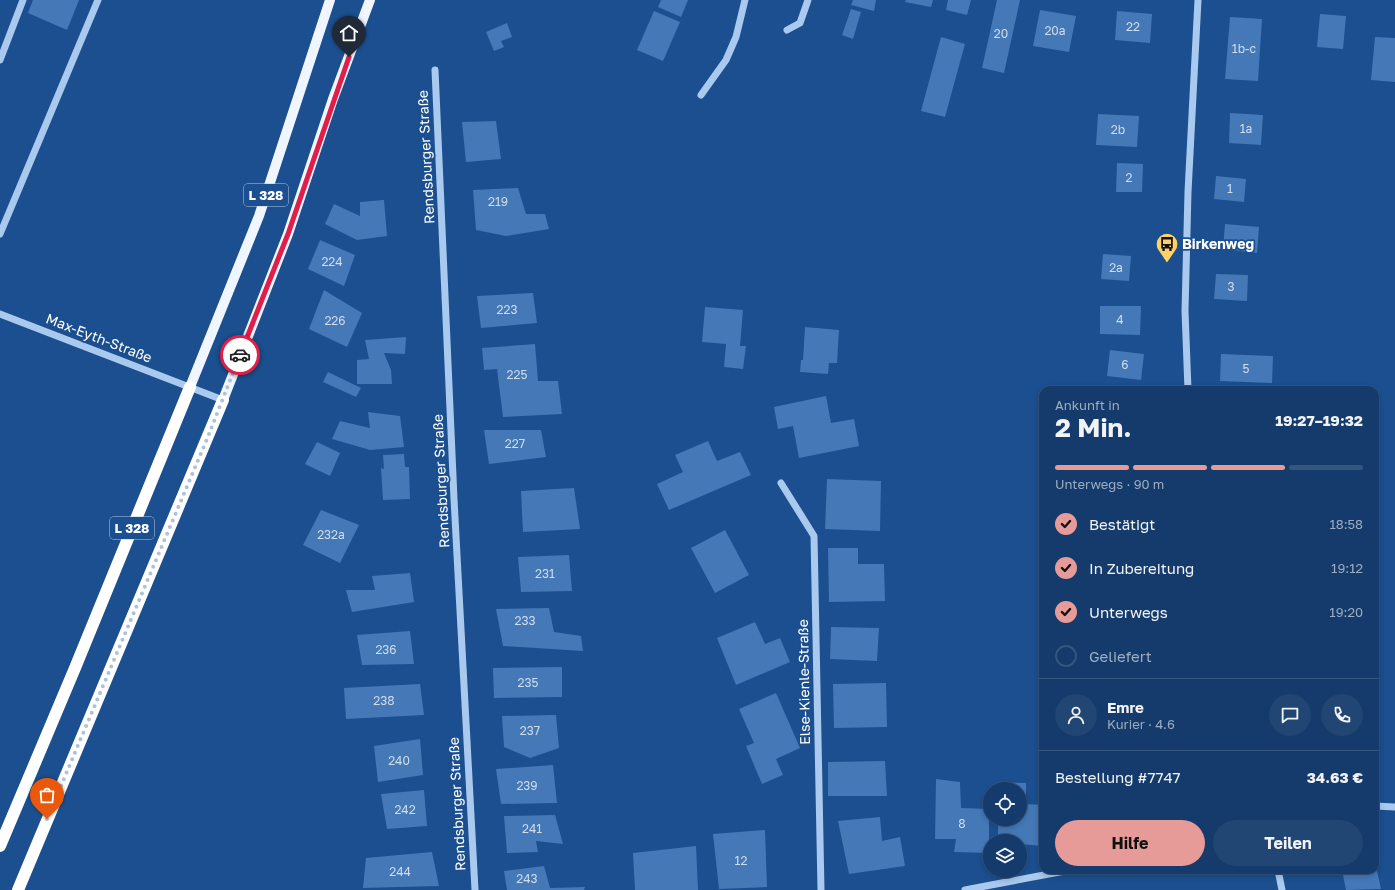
<!DOCTYPE html>
<html lang="de">
<head>
<meta charset="utf-8">
<style>
  body { margin:0; font-family:"Golos Text",sans-serif; background:#214673; color:#f1f3f6; height:100vh; display:flex; flex-direction:column; font-size:15px; white-space:nowrap }
  * { box-sizing:border-box; margin:0 }
  p { font-size:13px; color:#9dadc1 }
  .icon { flex:none; width:22px; height:22px; fill:none; stroke:currentColor; stroke-width:2; stroke-linecap:round; stroke-linejoin:round }
  .map { position:relative; flex:1; overflow:hidden }
  .details { position:absolute; left:1039px; top:386px; width:340px; height:488px; display:flex; flex-direction:column; background:#143b6b; border-radius:12px; box-shadow:0 2px 6px #0003,0 0 0 1px #33557e }
  .details>* { flex:none }
  .tools { position:absolute; left:983px; top:782px; display:grid; gap:8px }
  .tools a { display:grid; place-items:center; width:44px; height:44px; border-radius:50%; background:#143b6b; box-shadow:0 2px 6px #0003,0 0 0 1px #33557e; font-size:20px }
  .pin { position:absolute; display:grid; place-items:center; width:34px; height:34px; color:#fff; margin:-41px -17px; border-radius:50% 50% 50% 0; rotate:-45deg; box-shadow:0 0 4px #0007 }
  .pin .icon { rotate:45deg }
  .courier { position:absolute; display:grid; place-items:center; width:40px; height:40px; margin:-20px; border:3px solid #e11d48; border-radius:50%; background:#fff; color:#222; box-shadow:0 1px 5px #0007 }
  .head em { font-style:normal; font-weight:700 }
  .head div { display:flex; flex-direction:column-reverse }
  .head { display:flex; align-items:center; justify-content:space-between; height:68px; padding:0 16px }
  h1 { font-size:26px; font-weight:700; line-height:30px }
  .bar { display:grid; grid-template-columns:repeat(4,1fr); gap:6px 4px; align-content:center; height:48px; padding:0 16px }
  .bar i { height:5px; border-radius:3px; background:#33557e }
  .bar .on { background:#e69b98 }
  .bar p { grid-column:span 4 }
  .line { display:flex; align-items:center; gap:10px; padding:0 16px; border-top:1px solid #33557e }
  .line div { flex:1 }
  .round { display:grid; place-items:center; flex:none; width:42px; height:42px; border-radius:21px; background:#214673 }
  ol { padding:0 16px; list-style:none }
  li { display:flex; align-items:center; gap:12px; height:44px }
  li p { margin-inline-start:auto }
  li .icon { padding:4px; border-radius:50%; background:#e69b98; color:#111; stroke-width:4 }
  li:last-child { color:#9dadc1 }
  li i { width:22px; height:22px; border:2px solid #33557e; border-radius:50% }
  .button { display:flex; gap:8px; margin-top:auto; padding:8px 16px }
  .button a { flex:1; height:46px; border-radius:24px; background:#e69b98; color:#111; font-size:16px; font-weight:700; line-height:46px; text-align:center }
  .button a+a { background:#214673; color:#f1f3f6 }
  .map>svg:first-child { display:block }
  .building { fill:#4478b7 }
  .lines { fill:none; stroke-linecap:round; stroke-linejoin:round }
  .minor { stroke:#a9c9ee; stroke-width:7 }
  .major { stroke:#f0f6ff; stroke-width:10 }
  .highway { stroke:#fff; stroke-width:12 }
  .done { stroke:#afc1d8; stroke-width:4; stroke-dasharray:0 7.2 }
  .route { stroke:#e11d48; stroke-width:5 }
  .labels { text-anchor:middle; stroke-width:3.5; stroke-linejoin:round; paint-order:stroke }
  .number-label { font-size:12px; fill:#d0dded }
  .shield { fill:#1b4f8f; stroke:#bbcadd; stroke-width:1 }
  .shield-label { font-size:13px; font-weight:bold; fill:#fff }
  .street-label { font-size:14px; fill:#fff; stroke:#1b4f8f }
  .poi-label { font-size:14px; font-weight:bold; fill:#fff; stroke:#1b4f8f; text-anchor:start }
</style>
</head>
<body>
<div class="map">
<svg width="1395" height="890" viewBox="0 0 1395 890">
  <rect width="100%" height="100%" fill="#1b4f8f"/>
  <g class="building">
    <polygon points="33,0 79,0 67,30 28,13"/>
    <polygon points="661,0 688,0 681,17 658,7"/>
    <polygon points="853,0 876,0 874,11 851,5"/>
    <polygon points="906,0 933,0 931,7 905,2"/>
    <polygon points="948,0 971,0 967,15 946,10"/>
    <polygon points="997,0 1020,0 1004,73 982,68"/>
    <polygon points="851,9 861,12 853,39 842,35"/>
    <polygon points="1040,10 1076,16 1069,52 1033,46"/>
    <polygon points="654,11 680,22 663,61 637,50"/>
    <polygon points="1117,11 1152,14 1150,43 1115,40"/>
    <polygon points="1320,14 1346,16 1343,49 1317,47"/>
    <polygon points="1230,17 1262,19 1258,81 1225,79"/>
    <polygon points="507,23 512,37 501,41 504,47 494,51 486,32"/>
    <polygon points="941,37 965,44 945,117 921,111"/>
    <polygon points="1375,37 1395,38 1395,82 1371,80"/>
    <polygon points="1230,113 1263,115 1261,145 1229,143"/>
    <polygon points="1098,114 1139,116 1137,147 1096,145"/>
    <polygon points="496,121 501,159 466,162 462,122"/>
    <polygon points="1117,163 1143,164 1142,192 1116,192"/>
    <polygon points="1216,176 1246,179 1244,202 1214,199"/>
    <polygon points="518,188 526,214 545,214 549,229 506,236 476,230 473,190"/>
    <polygon points="384,200 387,236 357,240 325,224 334,204 360,216 360,202"/>
    <polygon points="1225,224 1259,227 1257,253 1223,249"/>
    <polygon points="320,240 355,255 344,286 308,269"/>
    <polygon points="1103,254 1131,256 1129,281 1101,279"/>
    <polygon points="1216,274 1248,275 1247,301 1214,299"/>
    <polygon points="324,290 362,313 347,347 309,329"/>
    <polygon points="533,293 537,323 481,328 477,296"/>
    <polygon points="1100,306 1141,306 1140,335 1100,334"/>
    <polygon points="705,307 743,310 740,346 746,346 743,369 724,367 726,344 702,342"/>
    <polygon points="805,327 839,330 837,363 829,363 828,374 800,372 801,360 803,360"/>
    <polygon points="406,337 405,354 384,353 391,370 392,384 357,384 357,360 369,359 365,340"/>
    <polygon points="535,344 538,381 558,381 562,414 503,417 497,369 484,370 482,348"/>
    <polygon points="1110,350 1144,354 1141,380 1107,376"/>
    <polygon points="1221,354 1273,356 1272,383 1220,381"/>
    <polygon points="328,372 361,388 356,397 323,382"/>
    <polygon points="826,396 831,423 854,419 859,446 799,458 793,426 778,429 774,407"/>
    <polygon points="368,412 400,416 404,447 370,450 332,439 340,421 370,428"/>
    <polygon points="484,430 541,430 546,457 489,464"/>
    <polygon points="708,441 717,461 740,452 751,475 669,510 657,484 683,472 675,455"/>
    <polygon points="317,442 340,453 330,476 305,464"/>
    <polygon points="404,454 405,467 409,467 410,499 383,500 381,468 384,469 383,455"/>
    <polygon points="827,479 881,481 880,531 825,529"/>
    <polygon points="574,488 580,529 523,532 521,491"/>
    <polygon points="321,510 359,525 340,563 303,545"/>
    <polygon points="725,530 749,575 715,593 691,548"/>
    <polygon points="828,548 858,548 858,564 884,564 885,601 829,602"/>
    <polygon points="569,555 572,591 521,592 518,557"/>
    <polygon points="410,573 414,602 352,612 346,590 375,590 372,576"/>
    <polygon points="549,608 554,632 581,636 583,651 503,646 496,609"/>
    <polygon points="755,622 765,644 780,638 790,662 736,685 717,638"/>
    <polygon points="831,627 879,628 877,661 830,659"/>
    <polygon points="410,631 414,664 362,665 357,635"/>
    <polygon points="562,667 562,697 494,698 493,668"/>
    <polygon points="886,683 887,727 834,728 833,684"/>
    <polygon points="420,684 424,715 346,719 344,688"/>
    <polygon points="776,693 800,748 776,759 783,775 762,784 746,746 754,743 739,709"/>
    <polygon points="556,715 559,748 530,758 504,747 502,716"/>
    <polygon points="420,739 423,775 378,782 374,746"/>
    <polygon points="885,761 887,796 828,796 828,762"/>
    <polygon points="553,765 557,803 501,804 496,769"/>
    <polygon points="936,779 960,782 961,808 989,809 989,853 954,852 956,839 935,839"/>
    <polygon points="999,782 1026,783 1026,804 1043,805 1043,846 1020,844 1020,841 998,841 998,819 1020,819 1020,789 999,789"/>
    <polygon points="424,790 427,826 387,829 381,794"/>
    <polygon points="555,815 563,844 536,841 538,852 507,853 504,816"/>
    <polygon points="880,817 882,841 900,837 905,866 849,874 838,821"/>
    <polygon points="765,830 767,887 719,889 713,834"/>
    <polygon points="696,846 698,890 635,890 633,853"/>
    <polygon points="432,852 439,886 363,888 366,858"/>
    <polygon points="1375,862 1381,889 1346,890 1342,870 1375,870"/>
    <polygon points="544,866 550,888 585,887 584,890 507,890 504,871"/>
  </g>
  <g class="lines">
    <g class="minor">
      <polyline points="787,30 800,23 808,0"/>
      <polyline points="0,60 23,0"/>
      <polyline points="435,70 454,499 475,890"/>
      <polyline points="701,95 726,60 736,37 745,0"/>
      <polyline points="0,234 98,0"/>
      <polyline points="0,314 223,400"/>
      <polyline points="1188,390 1185,311 1188,192 1198,0"/>
      <polyline points="781,483 814,536 821,890"/>
      <polyline points="1375,806 1395,807"/>
      <polyline points="1278,870 1282,890"/>
      <polyline points="965,890 1070,870"/>
    </g>
    <g class="major">
      <polyline points="190,387 259,216 330,0"/>
      <polyline points="223,400 288,234 333,99 370,0"/>
    </g>
    <g class="highway">
      <polyline points="0,846 75,668 190,387"/>
      <polyline points="18,890 223,400"/>
    </g>
  </g>
  <g class="lines">
    <polyline class="done" points="47,819 207,439 240,355"/>
    <polyline class="route" points="240,355 288,234 349,57"/>
  </g>
  <defs>
    <g id="bus-pin" transform="scale(1.15)"><path d="M0 17L-7.5 6A9.5 9.5 0 1 1 7.5 6Z" fill="#ffd166" stroke="#1b4f8f"/><path d="M-5-6H5V4H4V6H2V4H-2V6H-4V4H-5ZM-3.5-4V0h7V-4ZM-3.5 1.2v1.5H-2V1.2ZM2 1.2v1.5H3.5V1.2Z" fill="#111"/></g>
  </defs>
  <g fill-rule="evenodd">
    <use href="#bus-pin" x="1167" y="244"/>
  </g>
  <g class="labels">
    <g class="number-label">
      <text x="1133" y="31">22</text>
      <text x="1055" y="35">20a</text>
      <text x="1001" y="38">20</text>
      <text x="1244" y="53">1b-c</text>
      <text x="1246" y="133">1a</text>
      <text x="1118" y="134">2b</text>
      <text x="1129" y="182">2</text>
      <text x="1230" y="193">1</text>
      <text x="498" y="206">219</text>
      <text x="332" y="266">224</text>
      <text x="1116" y="272">2a</text>
      <text x="1231" y="291">3</text>
      <text x="507" y="314">223</text>
      <text x="1120" y="324">4</text>
      <text x="335" y="325">226</text>
      <text x="1125" y="369">6</text>
      <text x="1246" y="373">5</text>
      <text x="517" y="379">225</text>
      <text x="515" y="448">227</text>
      <text x="331" y="539">232a</text>
      <text x="545" y="578">231</text>
      <text x="525" y="625">233</text>
      <text x="386" y="654">236</text>
      <text x="528" y="687">235</text>
      <text x="384" y="705">238</text>
      <text x="530" y="735">237</text>
      <text x="399" y="765">240</text>
      <text x="527" y="790">239</text>
      <text x="405" y="814">242</text>
      <text x="962" y="828">8</text>
      <text x="532" y="833">241</text>
      <text x="741" y="865">12</text>
      <text x="400" y="876">244</text>
      <text x="527" y="883">243</text>
    </g>
    <g class="shield">
      <rect x="244" y="184" width="44" height="22" rx="3"/>
      <rect x="110" y="517" width="44" height="22" rx="3"/>
    </g>
    <g class="shield-label">
      <text x="266" y="200">L 328</text>
      <text x="132" y="533">L 328</text>
    </g>
    <g class="street-label">
      <text transform="translate(426 157) rotate(-93)" y="5">Rendsburger Straße</text>
      <text transform="translate(99 338) rotate(21)" y="5">Max-Eyth-Straße</text>
      <text transform="translate(441 481) rotate(-93)" y="5">Rendsburger Straße</text>
      <text transform="translate(804 682) rotate(-91)" y="5">Else-Kienle-Straße</text>
      <text transform="translate(457 804) rotate(-93)" y="5">Rendsburger Straße</text>
    </g>
    <g class="poi-label">
      <text x="1182" y="249">Birkenweg</text>
    </g>
  </g>
</svg>
<div class="tools">
<a><svg class="icon" aria-label="locate" viewBox="0 0 24 24"><circle cx="12" cy="12" r="6"/><path d="M12 2v4M12 18v4M2 12h4M18 12h4"/></svg></a>
<a><svg class="icon" aria-label="layers" viewBox="0 0 24 24"><path d="M12 4l9 5-9 5-9-5zM3 14l9 5 9-5"/></svg></a>
</div>
<div class="pin" style="left:47px;top:819px;background:#ea580c"><svg class="icon" aria-label="bag" viewBox="0 0 24 24"><path d="M5 8h14l-1 12H6zM9 8a3 3 0 0 1 6 0"/></svg></div>
<div class="pin" style="left:349px;top:57px;background:#1f2937"><svg class="icon" aria-label="home" viewBox="0 0 24 24"><path d="M3 11l9-7 9 7M6 9v11h12V9"/></svg></div>
<div class="courier" style="left:240px;top:355px"><svg class="icon" aria-label="car" viewBox="0 0 24 24"><path d="M5 17H2v-5l4-1 3-4h7l3 4 3 1v5h-3M9 17h6M6 11h13"/><circle cx="7" cy="17" r="2"/><circle cx="17" cy="17" r="2"/></svg></div>
<section class="details">
<div class="head"><div><h1>2 Min.</h1><p>Ankunft in</p></div><em>19:27–19:32</em></div>
<div class="bar"><i class="on"></i><i class="on"></i><i class="on"></i><i></i><p>Unterwegs · 90 m</p></div>
<ol>
<li><svg class="icon" aria-label="check" viewBox="0 0 24 24"><path d="M5 12l5 5 9-10"/></svg>Bestätigt<p>18:58</p></li>
<li><svg class="icon" aria-label="check" viewBox="0 0 24 24"><path d="M5 12l5 5 9-10"/></svg>In Zubereitung<p>19:12</p></li>
<li><svg class="icon" aria-label="check" viewBox="0 0 24 24"><path d="M5 12l5 5 9-10"/></svg>Unterwegs<p>19:20</p></li>
<li><i></i>Geliefert</li>
</ol>
<div class="line" style="height:72px"><a class="round"><svg class="icon" aria-label="person" viewBox="0 0 24 24"><circle cx="12" cy="8" r="4"/><path d="M4 21q1-7 8-7t8 7"/></svg></a><div><b>Emre</b><p>Kurier · 4.6</p></div><a class="round"><svg class="icon" aria-label="chat" viewBox="0 0 24 24"><path d="M4 5h16v11H9l-5 4z"/></svg></a><a class="round"><svg class="icon" aria-label="phone" viewBox="0 0 24 24"><path d="M5 4h4l2 5-3 2q2 4 5 5l2-3 5 2v4C11 20 4 13 5 4z"/></svg></a></div>
<div class="line" style="height:52px"><div>Bestellung #7747</div><b>34.63 €</b></div>
<div class="button"><a>Hilfe</a><a>Teilen</a></div>
</section>
</div>
</body>
</html>
